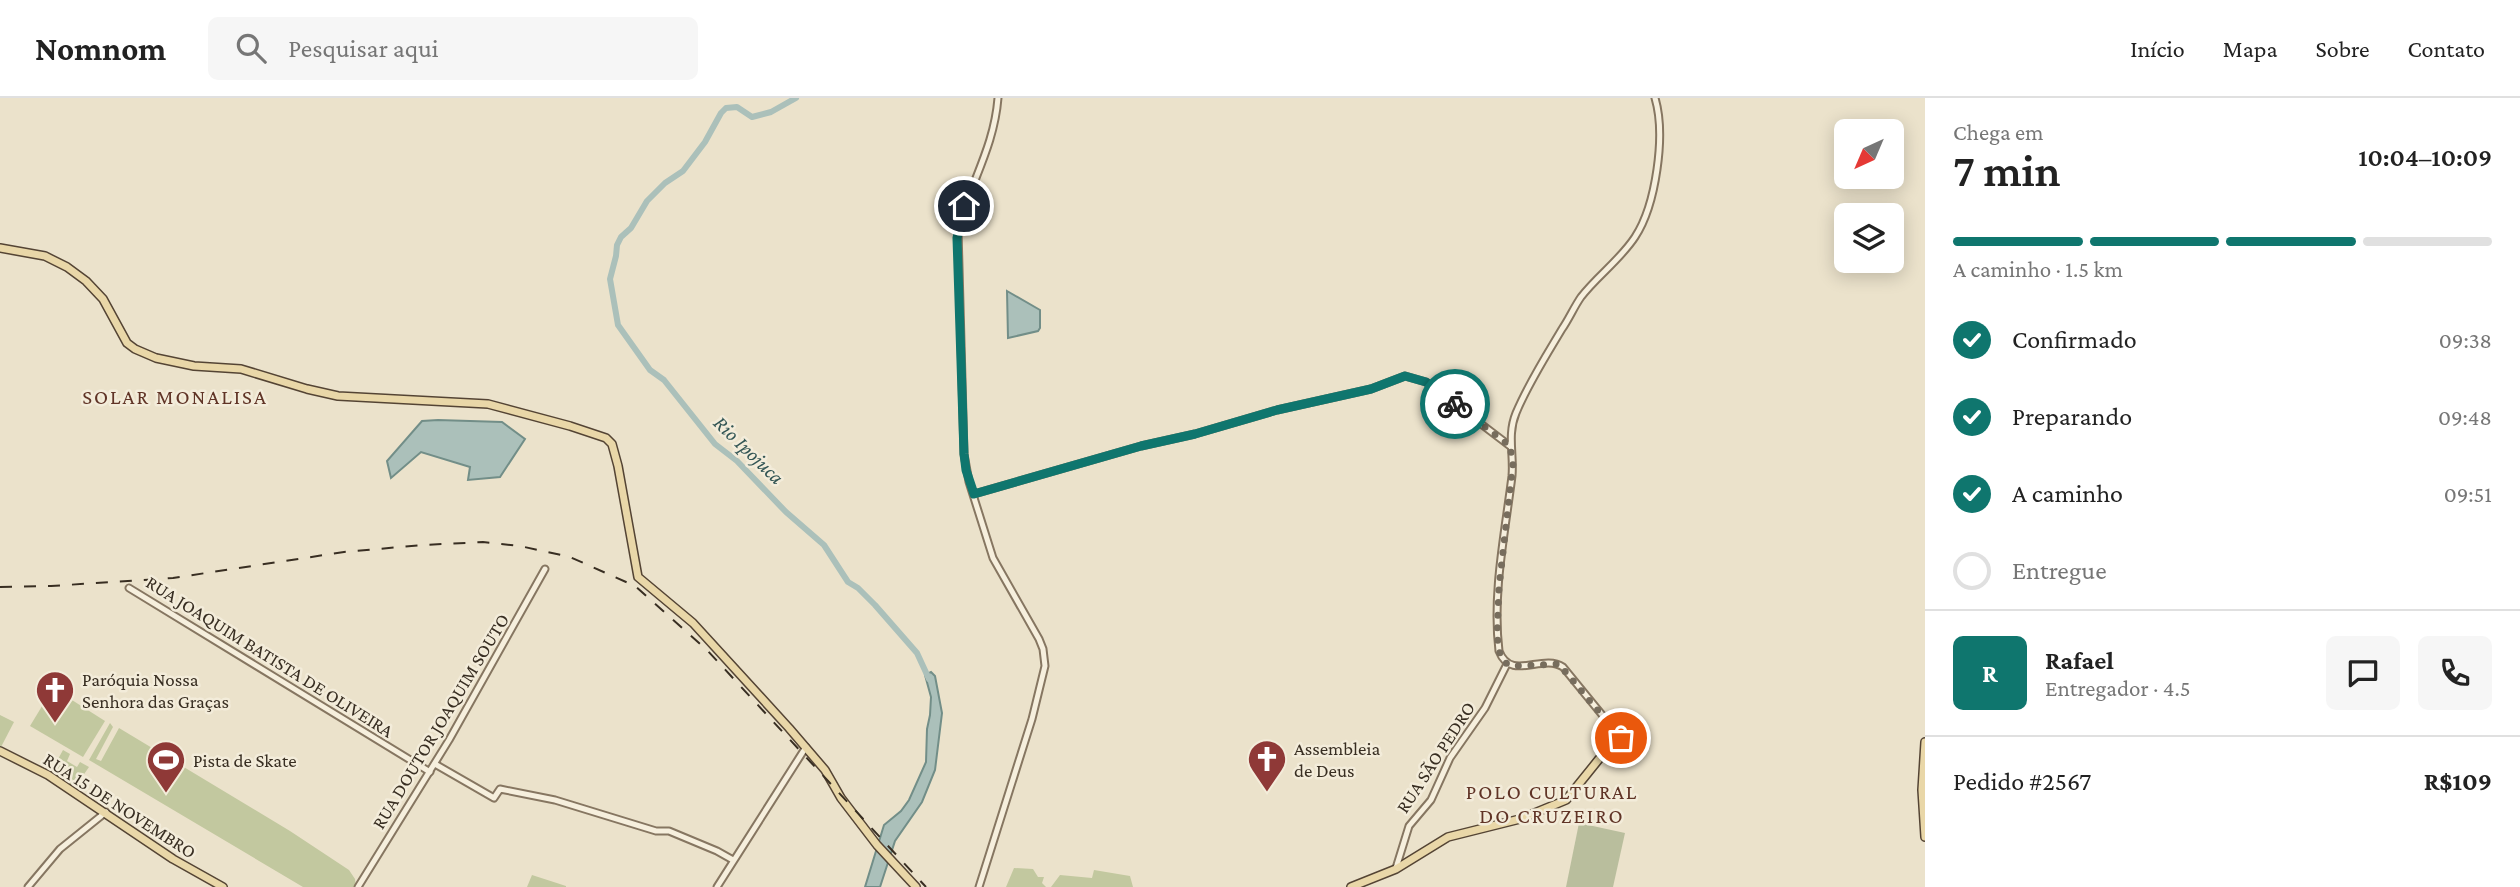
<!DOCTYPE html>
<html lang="pt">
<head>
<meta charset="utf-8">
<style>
  body { margin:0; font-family:"Crimson Pro",serif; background:#f6f6f6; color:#222; height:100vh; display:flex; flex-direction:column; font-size:26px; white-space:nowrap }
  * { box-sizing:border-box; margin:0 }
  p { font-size:23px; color:#767676 }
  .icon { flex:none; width:38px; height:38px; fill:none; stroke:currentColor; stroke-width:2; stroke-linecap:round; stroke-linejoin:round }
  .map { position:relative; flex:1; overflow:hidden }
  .drawer { display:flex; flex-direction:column; background:#fff; width:595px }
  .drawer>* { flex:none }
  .needle { width:46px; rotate:224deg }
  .tools { position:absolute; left:1834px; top:21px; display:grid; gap:14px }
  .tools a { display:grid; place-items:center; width:70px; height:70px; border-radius:10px; background:#fff; box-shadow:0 4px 18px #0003; font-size:35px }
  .pin { position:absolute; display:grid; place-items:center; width:60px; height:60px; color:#fff; margin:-30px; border:4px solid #fff; border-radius:50%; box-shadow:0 2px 7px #0007 }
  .courier { position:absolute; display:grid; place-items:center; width:70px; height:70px; margin:-35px; border:5px solid #0f766e; border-radius:50%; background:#fff; color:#222; box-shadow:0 2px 9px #0007 }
  .summary em { font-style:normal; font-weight:600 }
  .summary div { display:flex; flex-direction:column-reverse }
  .summary { display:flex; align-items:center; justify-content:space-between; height:119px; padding:0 28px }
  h1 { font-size:46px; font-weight:600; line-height:52px }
  .bar { display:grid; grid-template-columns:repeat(4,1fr); gap:10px 7px; align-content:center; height:84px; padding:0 28px }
  .bar i { height:9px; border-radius:5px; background:#e0e0e0 }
  .bar .selected { background:#0f766e }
  .bar p { grid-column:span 4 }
  .line { display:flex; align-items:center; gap:18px; padding:0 28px; border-top:2px solid #e0e0e0 }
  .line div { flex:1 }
  .round { display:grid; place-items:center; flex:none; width:74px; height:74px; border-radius:10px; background:#f6f6f6 }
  ol { padding:0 28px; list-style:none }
  li { display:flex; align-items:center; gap:21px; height:77px }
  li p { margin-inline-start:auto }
  li .icon { padding:7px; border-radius:50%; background:#0f766e; color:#fff; stroke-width:4 }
  li:last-child { color:#767676 }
  li i { width:38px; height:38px; border:4px solid #e0e0e0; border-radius:50% }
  header { display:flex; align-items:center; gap:42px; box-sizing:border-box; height:98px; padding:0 35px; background:#fff; border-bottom:2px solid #e0e0e0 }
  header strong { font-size:33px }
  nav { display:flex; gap:38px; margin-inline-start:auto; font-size:24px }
  .search { width:490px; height:63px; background:#f6f6f6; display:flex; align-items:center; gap:18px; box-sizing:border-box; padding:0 24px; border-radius:10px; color:#767676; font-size:26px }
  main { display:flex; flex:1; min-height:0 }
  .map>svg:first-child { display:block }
  .green { fill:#c2c89f }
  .cemetery { fill:#b9be9d }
  .water { fill:#abc0ba; stroke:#728e88; stroke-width:2 }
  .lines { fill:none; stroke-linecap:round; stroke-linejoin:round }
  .river { stroke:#abc0ba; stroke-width:6 }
  .minor-casing { stroke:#867661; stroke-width:9 }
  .major-casing { stroke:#544434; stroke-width:10 }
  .minor { stroke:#f6efdd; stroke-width:5 }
  .major { stroke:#e9d7a8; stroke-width:7 }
  .rail { stroke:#382e22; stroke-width:2; stroke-dasharray:12 12; stroke-linecap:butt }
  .done { stroke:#776d5d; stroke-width:7; stroke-dasharray:0 12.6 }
  .route { stroke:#0f766e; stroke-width:9 }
  .labels { text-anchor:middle; stroke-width:5; stroke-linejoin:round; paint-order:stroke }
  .street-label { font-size:19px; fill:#382e22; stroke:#f3ecda }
  .poi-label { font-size:19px; fill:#382e22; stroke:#f3ecda; text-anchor:start }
  .neighbourhood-label { font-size:21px; letter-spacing:2px; fill:#603426; stroke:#f3ecda }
  .water-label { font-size:21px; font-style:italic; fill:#335655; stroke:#f3ecda }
</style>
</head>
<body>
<header>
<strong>Nomnom</strong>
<div class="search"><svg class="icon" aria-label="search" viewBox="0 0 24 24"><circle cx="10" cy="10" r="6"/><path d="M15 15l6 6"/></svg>Pesquisar aqui</div>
<nav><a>Início</a><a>Mapa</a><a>Sobre</a><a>Contato</a></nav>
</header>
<main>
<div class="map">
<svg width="1925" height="789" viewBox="0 0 1925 789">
  <rect width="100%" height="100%" fill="#ebe2cb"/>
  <g class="green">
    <polygon points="53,590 105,623 83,659 30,628"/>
    <polygon points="0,617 14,624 1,649 0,648"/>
    <polygon points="110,625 113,629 96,661 101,663 119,630 290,733 349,772 355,781 356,789 303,789 89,662"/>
    <polygon points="63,652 70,656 67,663 77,669 80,664 89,669 75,689 51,674"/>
    <polygon points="1014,770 1033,771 1038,779 1044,779 1042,785 1046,789 1006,789"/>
    <polygon points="1094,772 1130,778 1133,789 1142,789 1051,789 1060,777 1092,780"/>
    <polygon points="532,777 566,788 566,789 527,789"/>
  </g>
  <polygon class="cemetery" points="1579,725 1625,735 1613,789 1566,789"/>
  <g class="water">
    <polygon points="1007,193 1040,212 1040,230 1038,233 1008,240"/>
    <polygon points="438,322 502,324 525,341 500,379 468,382 470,369 421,354 391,380 387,363 422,323"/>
    <polygon points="931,574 935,578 942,615 935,672 922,704 895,743 880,789 865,789 884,727 901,713 909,702 926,664 927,631 930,617 931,599 925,577"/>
  </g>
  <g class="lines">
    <polyline class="river" points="796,0 771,14 752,19 737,9 726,10 721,15 705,44 683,73 665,85 647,103 631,130 621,139 617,147 616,158 610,181 618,227 650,272 664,282 715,346 737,363 786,414 824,447 848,484 858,490 875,507 917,555 929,581"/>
    <g class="minor-casing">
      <g id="minor">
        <polyline points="974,396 1141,348 1195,336 1277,312 1371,291 1405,278 1426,284 1510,348"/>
        <polyline points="129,490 430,674"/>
        <path d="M 1599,661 L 1621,640 L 1563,569 C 1542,555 1511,584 1499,553 C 1492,496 1505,435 1512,378 C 1514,356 1507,337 1516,315 C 1528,286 1546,258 1562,231 C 1569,221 1574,209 1581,199 C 1597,178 1620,162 1635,139 C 1656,107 1666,37 1655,0"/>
        <polyline points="435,666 494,700 500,691 555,702 656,733 669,733 717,753 733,762"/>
        <polyline points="1396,770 1409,728 1431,702 1450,660 1485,610 1507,566"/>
        <polyline points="28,789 60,751 106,714"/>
        <polyline points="358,789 449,642 545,471"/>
        <polyline points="717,789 806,649"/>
        <path d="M 979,789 L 1032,621 L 1045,568 L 1043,551 L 1039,541 L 993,460 L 969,384 L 964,356 L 958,132 C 970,85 994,50 998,0"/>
      </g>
    </g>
    <g class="major-casing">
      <g id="major">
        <polyline points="0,150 45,158 67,169 86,183 103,201 127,245 135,251 156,260 194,268 241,271 307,291 338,298 488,306 570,328 606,340 612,346 618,368 638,479 693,525 789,630 825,672 841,700 877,747 916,789"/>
        <polyline points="1925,644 1922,692 1925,739"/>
        <polyline points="0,653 48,677 173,761 223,789"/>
        <polyline points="1351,789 1396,771 1448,739 1520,721 1566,702 1599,661"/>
      </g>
    </g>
    <use href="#minor" class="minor"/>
    <use href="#major" class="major"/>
    <polyline class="rail" points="0,489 51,488 173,480 344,454 423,447 483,444 520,448 570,459 635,488 707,552 926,789"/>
  </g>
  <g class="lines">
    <polyline class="done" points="1455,306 1510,348 1513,366 1499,489 1497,538 1500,556 1506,565 1512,568 1559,566 1621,640"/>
    <polyline class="route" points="964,108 957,140 964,356 966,372 974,396 1141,348 1195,336 1277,312 1371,291 1405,278 1426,284 1455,306"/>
  </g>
  <defs>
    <g id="church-pin" transform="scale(2.0125)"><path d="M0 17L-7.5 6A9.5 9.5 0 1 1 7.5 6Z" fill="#8f3937" stroke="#f3ecda"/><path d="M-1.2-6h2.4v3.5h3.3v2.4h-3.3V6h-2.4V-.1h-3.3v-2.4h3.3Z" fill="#fff"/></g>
    <g id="stadium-pin" transform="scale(2.0125)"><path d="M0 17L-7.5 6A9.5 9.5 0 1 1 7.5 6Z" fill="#8f3937" stroke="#f3ecda"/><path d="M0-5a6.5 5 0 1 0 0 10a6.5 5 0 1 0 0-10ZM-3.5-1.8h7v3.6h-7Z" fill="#fff"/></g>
  </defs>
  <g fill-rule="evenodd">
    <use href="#church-pin" x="55" y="592"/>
    <use href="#church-pin" x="1267" y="661"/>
    <use href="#stadium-pin" x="166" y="662"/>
  </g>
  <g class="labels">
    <g class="street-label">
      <text transform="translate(270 558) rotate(32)" y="7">RUA JOAQUIM BATISTA DE OLIVEIRA</text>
      <text transform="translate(440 623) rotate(-59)" y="7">RUA DOUTOR JOAQUIM SOUTO</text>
      <text transform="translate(1435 659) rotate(-57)" y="7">RUA SÃO PEDRO</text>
      <text transform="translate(120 707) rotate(33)" y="7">RUA 15 DE NOVEMBRO</text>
    </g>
    <g class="poi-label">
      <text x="82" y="588">Paróquia Nossa<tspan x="82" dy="22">Senhora das Graças</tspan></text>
      <text x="1294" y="657">Assembleia<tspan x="1294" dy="22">de Deus</tspan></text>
      <text x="193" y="669">Pista de Skate</text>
    </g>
    <g class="neighbourhood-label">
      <text x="175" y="306">SOLAR MONALISA</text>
      <text x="1552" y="701">POLO CULTURAL<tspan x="1552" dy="24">DO CRUZEIRO</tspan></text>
    </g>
    <g class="water-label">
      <text transform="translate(749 352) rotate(44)" y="7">Rio Ipojuca</text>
    </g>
  </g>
</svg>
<div class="tools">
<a><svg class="needle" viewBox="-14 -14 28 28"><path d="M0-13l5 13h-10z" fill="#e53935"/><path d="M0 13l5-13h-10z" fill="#767676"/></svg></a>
<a><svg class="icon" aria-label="layers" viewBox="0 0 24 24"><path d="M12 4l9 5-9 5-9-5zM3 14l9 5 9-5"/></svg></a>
</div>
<div class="pin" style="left:1621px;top:640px;background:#ea580c"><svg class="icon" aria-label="bag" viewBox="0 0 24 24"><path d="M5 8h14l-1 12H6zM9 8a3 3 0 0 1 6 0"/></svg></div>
<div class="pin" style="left:964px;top:108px;background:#1f2937"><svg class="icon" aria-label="home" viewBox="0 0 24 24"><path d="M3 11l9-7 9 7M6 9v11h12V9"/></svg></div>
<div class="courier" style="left:1455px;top:306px"><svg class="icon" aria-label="bike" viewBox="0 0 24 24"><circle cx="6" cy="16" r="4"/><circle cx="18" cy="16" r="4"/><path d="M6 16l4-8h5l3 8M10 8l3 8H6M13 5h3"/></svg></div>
</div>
<section class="drawer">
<div class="summary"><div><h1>7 min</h1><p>Chega em</p></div><em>10:04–10:09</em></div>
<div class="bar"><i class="selected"></i><i class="selected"></i><i class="selected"></i><i></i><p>A caminho · 1.5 km</p></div>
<ol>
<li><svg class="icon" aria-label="check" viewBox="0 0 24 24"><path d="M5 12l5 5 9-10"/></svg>Confirmado<p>09:38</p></li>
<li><svg class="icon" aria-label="check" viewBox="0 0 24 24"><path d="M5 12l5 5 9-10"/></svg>Preparando<p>09:48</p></li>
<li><svg class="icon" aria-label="check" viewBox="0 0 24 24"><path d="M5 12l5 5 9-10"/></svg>A caminho<p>09:51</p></li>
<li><i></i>Entregue</li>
</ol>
<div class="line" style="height:126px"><b class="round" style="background:#0f766e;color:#fff">R</b><div><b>Rafael</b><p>Entregador · 4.5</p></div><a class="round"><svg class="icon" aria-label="chat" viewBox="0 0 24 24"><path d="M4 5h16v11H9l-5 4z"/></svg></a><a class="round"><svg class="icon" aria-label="phone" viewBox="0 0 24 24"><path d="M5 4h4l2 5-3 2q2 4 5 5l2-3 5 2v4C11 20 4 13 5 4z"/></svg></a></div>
<div class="line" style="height:91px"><div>Pedido #2567</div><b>R$109</b></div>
</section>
</main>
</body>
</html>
